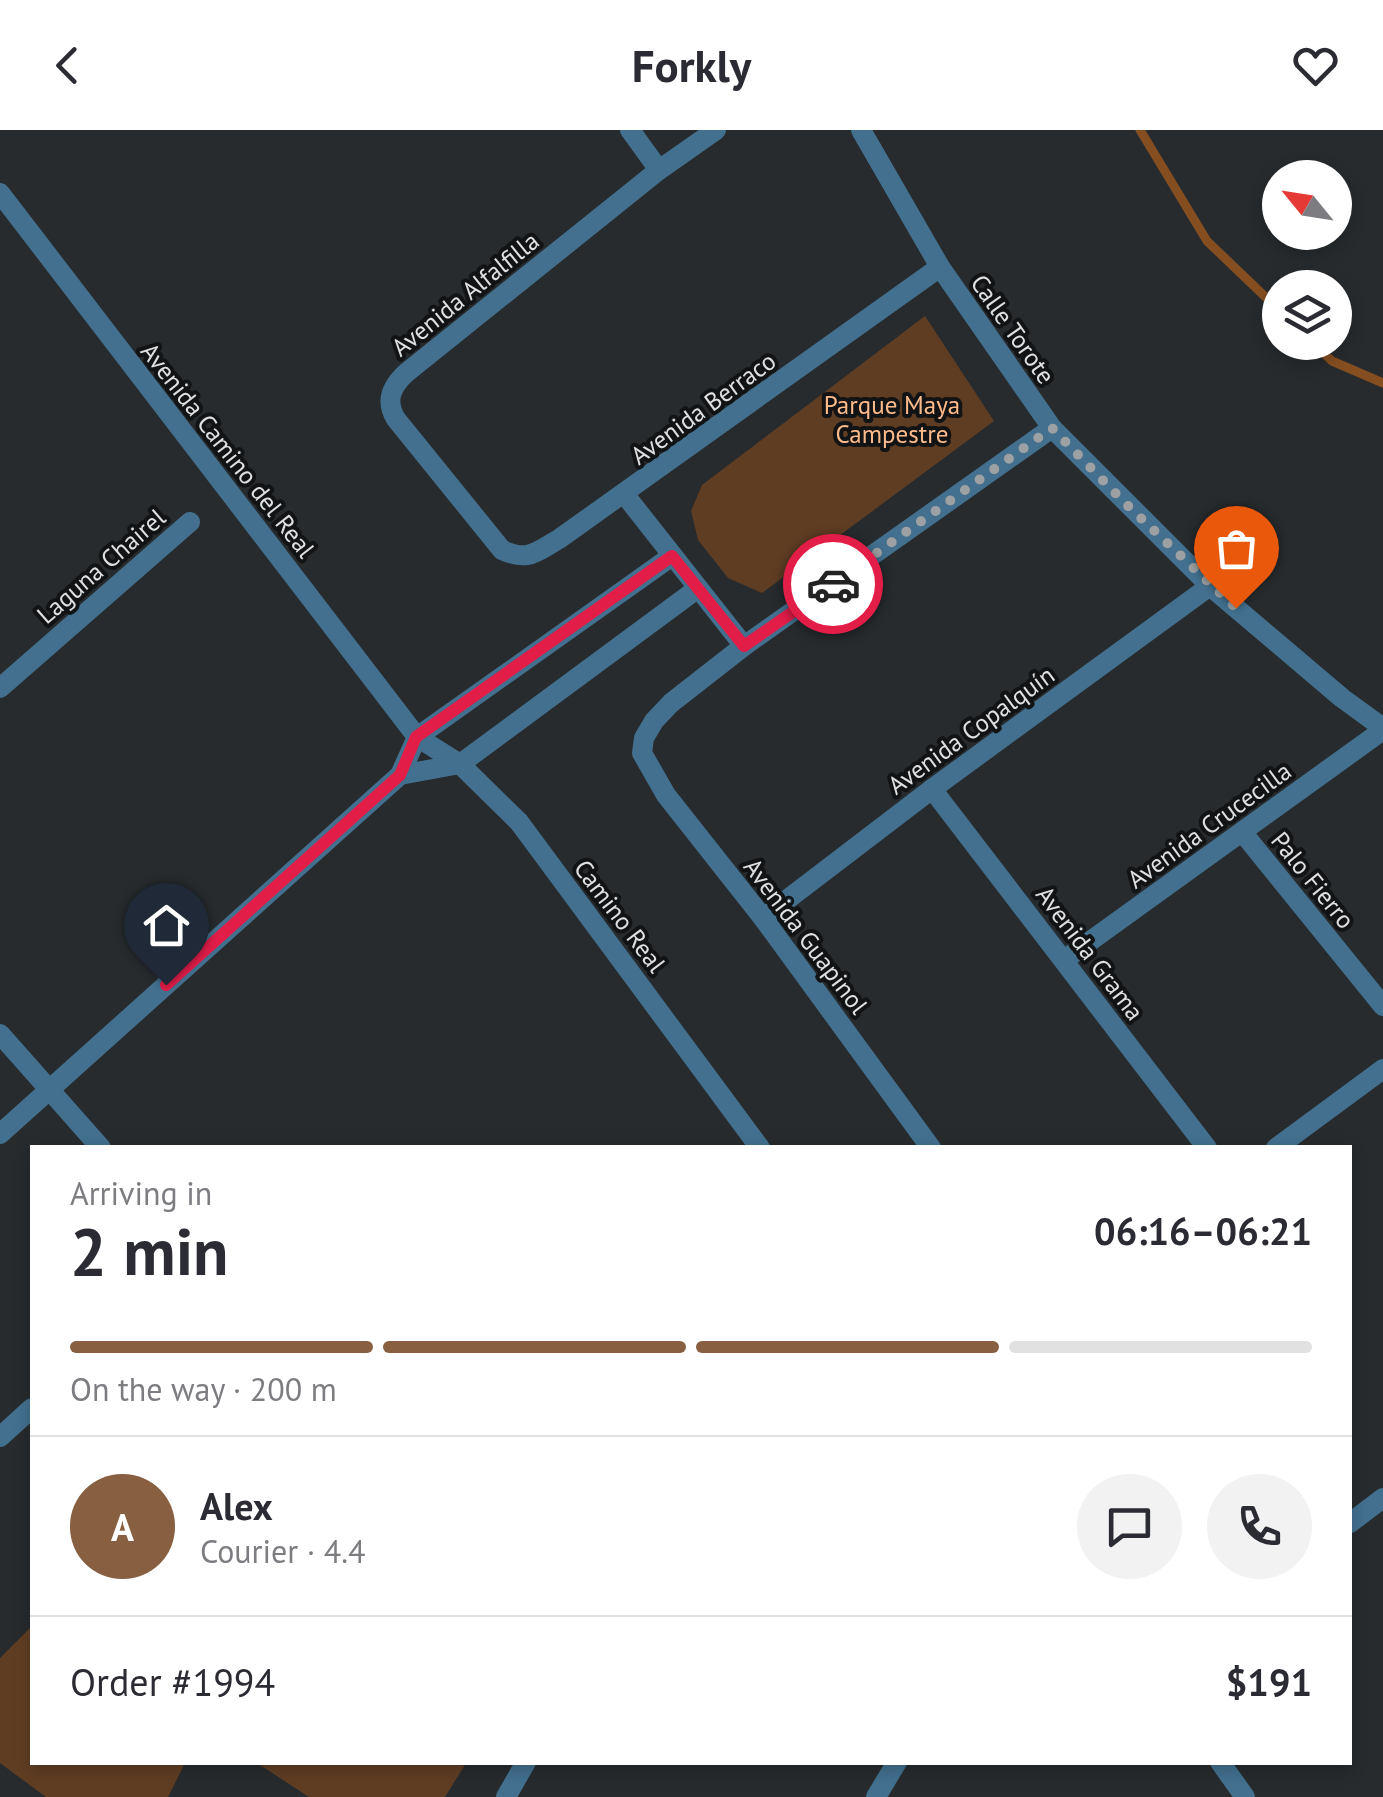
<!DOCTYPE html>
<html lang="en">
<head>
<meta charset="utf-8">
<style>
  body { margin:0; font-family:"PT Sans",sans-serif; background:#f2f2f3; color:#2b2b33; height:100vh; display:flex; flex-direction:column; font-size:38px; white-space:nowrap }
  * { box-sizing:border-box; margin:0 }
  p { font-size:32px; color:#7c7c81 }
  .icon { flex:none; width:55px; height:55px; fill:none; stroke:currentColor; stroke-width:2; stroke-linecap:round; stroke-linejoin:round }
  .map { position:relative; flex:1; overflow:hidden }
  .side { position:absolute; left:30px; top:1015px; width:1322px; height:620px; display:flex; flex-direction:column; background:#fff; border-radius:0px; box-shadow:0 5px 15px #0003 }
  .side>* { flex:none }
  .needle { width:65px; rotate:300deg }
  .fabs { position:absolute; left:1262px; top:30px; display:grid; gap:20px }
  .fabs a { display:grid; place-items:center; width:90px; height:90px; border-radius:50%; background:#fff; box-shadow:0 5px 15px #0003; font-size:50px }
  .pin { position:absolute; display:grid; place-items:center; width:85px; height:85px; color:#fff; margin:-102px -42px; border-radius:50% 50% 50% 0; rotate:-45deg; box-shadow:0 0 10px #0007 }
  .pin .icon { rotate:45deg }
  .courier { position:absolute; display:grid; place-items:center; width:100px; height:100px; margin:-50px; border:8px solid #e11d48; border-radius:50%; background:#fff; color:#222; box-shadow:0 2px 12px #0007 }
  .headline em { font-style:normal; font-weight:700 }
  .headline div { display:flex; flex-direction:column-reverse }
  .headline { display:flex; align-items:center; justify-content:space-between; height:170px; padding:0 40px }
  h1 { font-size:65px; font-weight:700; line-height:75px }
  .bar { display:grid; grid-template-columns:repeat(4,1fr); gap:15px 10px; align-content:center; height:120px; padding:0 40px }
  .bar i { height:12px; border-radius:8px; background:#e1e1e2 }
  .bar .active { background:#895f41 }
  .bar p { grid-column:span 4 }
  .line { display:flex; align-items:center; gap:25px; padding:0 40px; border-top:2px solid #e1e1e2 }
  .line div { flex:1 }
  .round { display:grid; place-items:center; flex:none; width:105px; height:105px; border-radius:52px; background:#f2f2f3 }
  header { display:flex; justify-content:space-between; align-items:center; height:130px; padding:0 40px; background:#fff; font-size:45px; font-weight:700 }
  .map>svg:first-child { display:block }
  .green { fill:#5f3d23 }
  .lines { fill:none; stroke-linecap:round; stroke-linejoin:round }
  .stream { stroke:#844e21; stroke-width:9 }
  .street { stroke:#42708e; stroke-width:20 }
  .done { stroke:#9ea1a3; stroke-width:10; stroke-dasharray:0 18 }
  .route { stroke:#e11d48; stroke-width:12 }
  .labels { text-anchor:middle; stroke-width:8; stroke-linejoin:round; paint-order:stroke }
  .street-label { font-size:25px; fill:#dee1e2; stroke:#121314 }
  .park-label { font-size:25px; fill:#fdbb8b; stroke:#121314 }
</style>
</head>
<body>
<header><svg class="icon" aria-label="back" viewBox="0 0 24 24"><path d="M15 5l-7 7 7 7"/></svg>Forkly<svg class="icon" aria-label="heart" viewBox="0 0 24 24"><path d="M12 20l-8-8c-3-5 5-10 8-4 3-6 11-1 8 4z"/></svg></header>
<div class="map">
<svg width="1383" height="1667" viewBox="0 0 1383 1667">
  <rect width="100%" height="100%" fill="#272b2e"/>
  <g class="green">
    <polygon points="925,186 994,291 762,463 728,448 698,410 691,381 702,355"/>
    <polygon points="32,1496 32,1632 185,1633 168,1667 46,1667 0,1633 0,1528"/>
    <polygon points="257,1633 466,1633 445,1667 309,1667"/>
  </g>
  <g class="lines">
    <g class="stream">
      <polyline points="1140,0 1207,111 1280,181"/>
      <polyline points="1312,212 1332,231 1383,253"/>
    </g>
    <g class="street">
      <polyline points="630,0 659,40"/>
      <path d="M 716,0 L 659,40 L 406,243 C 391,257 385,271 396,289 L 502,420 C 529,432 536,422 559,409 L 940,137"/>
      <polyline points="861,0 940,137 1052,298 1210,456 1342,568 1383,598"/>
      <polyline points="0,63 417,607 460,634 519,692 760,1018"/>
      <polyline points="625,365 744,516"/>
      <polyline points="0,558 190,392"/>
      <polyline points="400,645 460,634 697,459"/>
      <polyline points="932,659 1207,1018"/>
      <polyline points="1243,703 1383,876"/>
      <polyline points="763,788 932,659 1210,456"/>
      <polyline points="1064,830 1383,600"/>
      <polyline points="0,904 101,1018"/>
      <polyline points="0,1004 400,645 417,607 672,426"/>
      <polyline points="931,1018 763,788 666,665 642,623 644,608 654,591 671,573 744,516 1052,298"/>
      <polyline points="1276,1018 1383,939"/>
      <polyline points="0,1307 32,1278"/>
      <polyline points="1350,1393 1383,1368"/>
      <polyline points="1220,1632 1245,1667"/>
      <polyline points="506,1667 526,1632"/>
      <polyline points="876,1667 897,1632"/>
    </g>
  </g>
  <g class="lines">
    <polyline class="done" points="833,454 1052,298 1126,374 1236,478"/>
    <polyline class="route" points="166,855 400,645 416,607 672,426 744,516 833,454"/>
  </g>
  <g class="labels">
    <g class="street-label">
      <text transform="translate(465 164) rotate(-39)" y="9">Avenida Alfalfilla</text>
      <text transform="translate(1013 199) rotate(55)" y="9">Calle Torote</text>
      <text transform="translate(703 278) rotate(-36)" y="9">Avenida Berraco</text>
      <text transform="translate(228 320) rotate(52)" y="9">Avenida Camino del Real</text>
      <text transform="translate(101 436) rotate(-41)" y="9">Laguna Chairel</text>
      <text transform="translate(971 600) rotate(-36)" y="9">Avenida Copalquín</text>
      <text transform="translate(1209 695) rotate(-36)" y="9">Avenida Crucecilla</text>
      <text transform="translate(1313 750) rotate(51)" y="9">Palo Fierro</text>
      <text transform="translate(620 786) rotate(53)" y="9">Camino Real</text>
      <text transform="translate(806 806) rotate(53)" y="9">Avenida Guapinol</text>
      <text transform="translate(1090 823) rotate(53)" y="9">Avenida Grama</text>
    </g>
    <g class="park-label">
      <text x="892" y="284">Parque Maya<tspan x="892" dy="29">Campestre</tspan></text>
    </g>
  </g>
</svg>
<div class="fabs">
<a><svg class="needle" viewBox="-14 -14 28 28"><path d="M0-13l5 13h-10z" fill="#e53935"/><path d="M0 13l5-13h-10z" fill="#7c7c81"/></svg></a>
<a><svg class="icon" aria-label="layers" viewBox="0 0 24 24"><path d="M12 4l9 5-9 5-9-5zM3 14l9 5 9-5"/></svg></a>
</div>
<div class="pin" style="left:1236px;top:478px;background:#ea580c"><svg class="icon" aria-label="bag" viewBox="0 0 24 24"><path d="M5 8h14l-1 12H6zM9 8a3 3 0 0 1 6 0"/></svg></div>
<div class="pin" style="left:166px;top:855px;background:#1f2937"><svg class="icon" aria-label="home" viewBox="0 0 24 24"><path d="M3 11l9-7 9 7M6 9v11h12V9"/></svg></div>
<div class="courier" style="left:833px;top:454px"><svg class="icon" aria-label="car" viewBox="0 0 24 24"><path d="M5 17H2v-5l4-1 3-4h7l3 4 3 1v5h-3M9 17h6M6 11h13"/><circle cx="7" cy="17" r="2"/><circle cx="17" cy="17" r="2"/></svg></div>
<section class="side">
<div class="headline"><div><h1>2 min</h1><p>Arriving in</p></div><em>06:16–06:21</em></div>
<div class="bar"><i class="active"></i><i class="active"></i><i class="active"></i><i></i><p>On the way · 200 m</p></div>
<div class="line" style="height:180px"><b class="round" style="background:#895f41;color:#fff">A</b><div><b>Alex</b><p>Courier · 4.4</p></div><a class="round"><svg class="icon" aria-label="chat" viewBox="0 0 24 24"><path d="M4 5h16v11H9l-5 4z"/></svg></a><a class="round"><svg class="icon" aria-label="phone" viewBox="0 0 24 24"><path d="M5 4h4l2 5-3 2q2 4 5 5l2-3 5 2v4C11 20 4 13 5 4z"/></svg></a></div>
<div class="line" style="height:130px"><div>Order #1994</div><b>$191</b></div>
</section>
</div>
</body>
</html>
